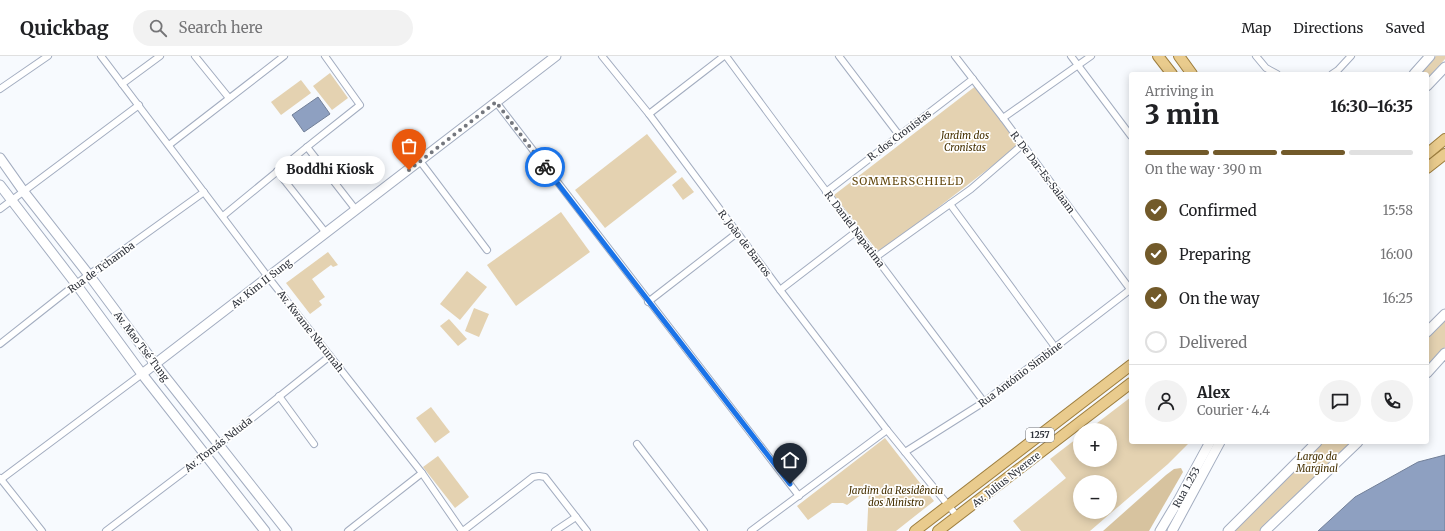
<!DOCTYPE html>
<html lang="en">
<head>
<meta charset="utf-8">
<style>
  body { margin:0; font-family:Merriweather,serif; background:#f2f2f2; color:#202124; height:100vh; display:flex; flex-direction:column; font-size:15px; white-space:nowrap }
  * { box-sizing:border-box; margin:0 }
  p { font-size:13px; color:#757577 }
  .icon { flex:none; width:22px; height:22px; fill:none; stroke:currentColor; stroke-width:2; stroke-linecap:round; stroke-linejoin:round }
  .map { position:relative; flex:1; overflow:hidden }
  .drawer { position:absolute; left:1129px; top:16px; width:300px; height:372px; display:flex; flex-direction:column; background:#fff; border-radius:4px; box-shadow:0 2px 10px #0003 }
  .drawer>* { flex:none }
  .controls { position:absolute; left:1073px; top:367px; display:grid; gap:8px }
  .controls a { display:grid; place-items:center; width:44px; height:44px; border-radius:50%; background:#fff; box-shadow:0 2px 10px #0003; font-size:20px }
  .pin { position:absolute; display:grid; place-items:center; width:34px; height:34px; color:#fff; margin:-41px -17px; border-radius:50% 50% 50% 0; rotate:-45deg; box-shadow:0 0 4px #0007 }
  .pin .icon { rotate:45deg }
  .courier { position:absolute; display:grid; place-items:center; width:40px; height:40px; margin:-20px; border:3px solid #1a73e8; border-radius:50%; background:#fff; color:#222; box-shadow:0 1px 5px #0007 }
  .bubble { position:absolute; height:28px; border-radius:14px; background:#fff; box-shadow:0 2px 10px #0003; font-size:13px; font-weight:800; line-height:28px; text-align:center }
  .head em { font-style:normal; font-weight:800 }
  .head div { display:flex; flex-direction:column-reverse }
  .head { display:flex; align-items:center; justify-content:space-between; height:68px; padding:0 16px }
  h1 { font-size:26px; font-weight:800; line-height:30px }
  .bar { display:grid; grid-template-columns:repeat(4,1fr); gap:6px 4px; align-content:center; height:48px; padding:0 16px }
  .bar i { height:5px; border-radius:3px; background:#e0e0e0 }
  .bar .current { background:#725a2a }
  .bar p { grid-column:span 4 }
  .line { display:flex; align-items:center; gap:10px; padding:0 16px; border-top:1px solid #e0e0e0 }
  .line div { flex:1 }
  .round { display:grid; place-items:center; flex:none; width:42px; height:42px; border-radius:21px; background:#f2f2f2 }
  ol { padding:0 16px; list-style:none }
  li { display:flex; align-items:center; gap:12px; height:44px }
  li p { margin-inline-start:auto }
  li .icon { padding:4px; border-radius:50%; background:#725a2a; color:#fff; stroke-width:4 }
  li:last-child { color:#757577 }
  li i { width:22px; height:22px; border:2px solid #e0e0e0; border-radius:50% }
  header { display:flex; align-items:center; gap:24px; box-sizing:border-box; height:56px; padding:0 20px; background:#fff; border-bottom:1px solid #e0e0e0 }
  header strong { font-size:19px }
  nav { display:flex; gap:22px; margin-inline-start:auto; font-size:14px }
  .search { width:280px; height:36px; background:#f2f2f2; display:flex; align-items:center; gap:10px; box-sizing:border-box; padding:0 14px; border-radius:22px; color:#757577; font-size:15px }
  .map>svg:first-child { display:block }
  .green { fill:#e4d2b1; fill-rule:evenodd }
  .forest { fill:#d7c39f }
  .water { fill:#8ea0c1; stroke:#717f98 }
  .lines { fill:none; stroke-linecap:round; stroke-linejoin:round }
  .street-casing { stroke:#a3adc0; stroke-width:8 }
  .secondary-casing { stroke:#a3adc0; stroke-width:11 }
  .primary-casing { stroke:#9d7e3e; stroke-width:12 }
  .street { stroke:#fff; stroke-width:6 }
  .secondary { stroke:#fff; stroke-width:9 }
  .primary { stroke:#e9cb8d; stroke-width:10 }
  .done { stroke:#74777e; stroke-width:4; stroke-dasharray:0 7.2 }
  .route { stroke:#1a73e8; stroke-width:5 }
  .labels { text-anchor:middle; stroke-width:3.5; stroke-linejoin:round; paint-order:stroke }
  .shield { fill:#fff; stroke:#6c6f74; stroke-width:1 }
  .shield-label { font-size:9px; font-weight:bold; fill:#2d3139 }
  .street-label { font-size:10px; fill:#2d3139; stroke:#fff }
  .park-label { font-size:10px; font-style:italic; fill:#453001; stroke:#fff }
  .neighbourhood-label { font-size:11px; letter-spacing:1px; fill:#64490f; stroke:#fff }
</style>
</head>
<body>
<header>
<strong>Quickbag</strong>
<div class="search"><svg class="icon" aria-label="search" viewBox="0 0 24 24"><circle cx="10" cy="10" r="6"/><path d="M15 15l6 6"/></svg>Search here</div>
<nav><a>Map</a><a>Directions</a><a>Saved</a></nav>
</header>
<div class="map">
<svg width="1445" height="475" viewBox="0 0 1445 475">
  <rect width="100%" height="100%" fill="#f7fafe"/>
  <g class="green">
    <polygon points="1436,0 1445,0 1445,3 1427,23 1427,18 1420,18"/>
    <polygon points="330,17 348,42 332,54 313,30"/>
    <polygon points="301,24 311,37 281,59 271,46"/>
    <polygon points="977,29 1022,87 879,197 834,139"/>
    <polygon points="647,78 677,116 605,172 575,134"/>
    <polygon points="682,121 694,136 683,144 672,129"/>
    <polygon points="561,156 590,196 516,250 487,209"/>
    <polygon points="328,196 338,209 333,211 331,209 312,223 325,241 319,245 322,249 310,258 286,227"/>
    <polygon points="467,215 487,231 460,264 440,248"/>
    <polygon points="474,252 489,258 479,281 465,275"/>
    <polygon points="1445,261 1445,291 1427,311 1427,279"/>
    <polygon points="449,263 467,283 458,290 440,270"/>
    <path d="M 1131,341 L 1131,386 L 1190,386 L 1168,408 L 1090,475 L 1021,475 L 1013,465 L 1066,422 L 1050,403 L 1080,380 L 1080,404 L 1110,404 L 1110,374 L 1088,374 ZM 1080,426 L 1110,426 L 1110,456 L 1080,456 Z"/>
    <polygon points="431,351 450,376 435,387 416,362"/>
    <polygon points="885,382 934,445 896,475 867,475 869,433 847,449 843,447 832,447 808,464 797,450"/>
    <polygon points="1321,386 1355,386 1262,475 1232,475"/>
    <polygon points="438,400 469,441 455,452 423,411"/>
  </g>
  <polygon class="forest" points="1181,412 1183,416 1149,475 1103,475 1166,419 1174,413"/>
  <g class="water">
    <polygon points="318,41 330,58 304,76 292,59"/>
    <polygon points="1445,399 1445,475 1318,475 1355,441 1418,406"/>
  </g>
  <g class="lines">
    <g class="street-casing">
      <g id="street">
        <polyline points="101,0 268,221 422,417 462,475"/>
        <polyline points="195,0 229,42"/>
        <polyline points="602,0 649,58 780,234 887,374 957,460"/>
        <path d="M 726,0 C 811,116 898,231 984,346"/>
        <polyline points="839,0 899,79"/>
        <polyline points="955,0 1003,62 1130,233"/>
        <polyline points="1071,0 1131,80"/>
        <polyline points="1256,0 1266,12 1277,18"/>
        <polyline points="1332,18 1338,14 1351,0"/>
        <polyline points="122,28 160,0"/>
        <polyline points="0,33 48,0"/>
        <polyline points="496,46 799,440"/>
        <polyline points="649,58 724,0"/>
        <polyline points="1003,62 1091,0"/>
        <polyline points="169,89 284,0"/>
        <polyline points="307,91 356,154"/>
        <polyline points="420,105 487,194"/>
        <polyline points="277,115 326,177"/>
        <polyline points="826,136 973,23"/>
        <polyline points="950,148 1055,291"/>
        <polyline points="0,153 139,49"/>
        <polyline points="223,160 307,91 360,49 325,0"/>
        <polyline points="876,201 971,133 1022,89"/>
        <polyline points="780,234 857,175"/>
        <polyline points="648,246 737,177"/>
        <polyline points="0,288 76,228 204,136"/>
        <polyline points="279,340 314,388"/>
        <polyline points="637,388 704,475"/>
        <polyline points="905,396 984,346 1131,233"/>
        <polyline points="0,422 42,475"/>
        <polyline points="0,424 142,318"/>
        <polyline points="106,475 206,399 330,300"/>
        <polyline points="348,475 422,417"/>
        <polyline points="463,475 533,421 539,420 545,421 587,475"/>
        <polyline points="555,475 576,461"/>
        <polyline points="751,475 887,374"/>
      </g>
    </g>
    <g class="secondary-casing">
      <g id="secondary">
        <polyline points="1414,18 1430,0"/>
        <polyline points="1427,30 1445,11"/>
        <polyline points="0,102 24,136 89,219 155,308 287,475"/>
        <polyline points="0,129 76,228 142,318 265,475"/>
        <polyline points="1427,276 1445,258"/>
        <polyline points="1427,317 1445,297"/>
        <polyline points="142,318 556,0"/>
        <polyline points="1160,475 1178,445 1210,386"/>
        <polyline points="1172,475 1220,386"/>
        <polyline points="1228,475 1317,386"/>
        <polyline points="1265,475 1358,386"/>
      </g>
    </g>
    <g class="primary-casing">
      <g id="primary">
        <polyline points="1158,0 1172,18"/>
        <polyline points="1179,0 1192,18"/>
        <polyline points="1427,98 1445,83"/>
        <polyline points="1427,112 1445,98"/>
        <polyline points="915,475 1131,309"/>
        <polyline points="938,475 1131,327"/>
      </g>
    </g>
    <use href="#street" class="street"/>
    <use href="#secondary" class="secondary"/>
    <use href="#primary" class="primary"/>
  </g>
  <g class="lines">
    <polyline class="done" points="409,114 496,46 545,111"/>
    <polyline class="route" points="545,111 790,428"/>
  </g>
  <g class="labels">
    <rect class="shield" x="1026" y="372" width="28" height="14" rx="3"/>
    <g class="shield-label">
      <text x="1040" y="382">1257</text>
    </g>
    <g class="street-label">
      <text transform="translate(899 79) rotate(-37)" y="4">R. dos Cronistas</text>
      <text transform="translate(1043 116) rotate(53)" y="4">R. De Dar-Es-Salaam</text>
      <text transform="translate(855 173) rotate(53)" y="4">R. Daniel Napatima</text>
      <text transform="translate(745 187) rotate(53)" y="4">R. João de Barros</text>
      <text transform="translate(101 211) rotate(-36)" y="4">Rua de Tchamba</text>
      <text transform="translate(261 227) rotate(-38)" y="4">Av. Kim II Sung</text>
      <text transform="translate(311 275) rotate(52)" y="4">Av. Kwame Nkrumah</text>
      <text transform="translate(142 290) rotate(53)" y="4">Av. Mao Tsé Tung</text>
      <text transform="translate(1020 318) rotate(-37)" y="4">Rua António Simbine</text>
      <text transform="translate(218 388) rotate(-38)" y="4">Av. Tomás Nduda</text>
      <text transform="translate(1006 423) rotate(-38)" y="4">Av. Julius Nyerere</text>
      <text transform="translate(1186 431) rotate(-61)" y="4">Rua 1.253</text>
    </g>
    <g class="park-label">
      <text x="965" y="83">Jardim dos<tspan x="965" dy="12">Cronistas</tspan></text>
      <text x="1317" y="404">Largo da<tspan x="1317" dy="12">Marginal</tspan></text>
      <text x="896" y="438">Jardim da Residência<tspan x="896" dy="12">dos Ministro</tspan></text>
    </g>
    <g class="neighbourhood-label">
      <text x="908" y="129">SOMMERSCHIELD</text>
    </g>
  </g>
</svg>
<div class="controls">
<a>+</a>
<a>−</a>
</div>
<div class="pin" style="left:409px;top:114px;background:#ea580c"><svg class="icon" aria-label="bag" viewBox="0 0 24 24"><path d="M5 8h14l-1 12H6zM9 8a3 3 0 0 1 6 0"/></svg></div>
<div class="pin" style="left:790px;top:428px;background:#1f2937"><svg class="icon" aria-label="home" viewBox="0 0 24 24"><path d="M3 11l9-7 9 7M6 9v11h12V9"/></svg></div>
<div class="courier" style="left:545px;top:111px"><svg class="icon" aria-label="bike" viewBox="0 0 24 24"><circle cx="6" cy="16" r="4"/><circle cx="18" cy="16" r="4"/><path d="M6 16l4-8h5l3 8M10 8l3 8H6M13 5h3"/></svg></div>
<div class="bubble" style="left:275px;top:100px;width:110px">Boddhi Kiosk</div>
<section class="drawer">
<div class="head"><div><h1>3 min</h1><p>Arriving in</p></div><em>16:30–16:35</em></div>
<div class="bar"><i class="current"></i><i class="current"></i><i class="current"></i><i></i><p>On the way · 390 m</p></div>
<ol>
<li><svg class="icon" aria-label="check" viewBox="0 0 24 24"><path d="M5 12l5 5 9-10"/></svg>Confirmed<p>15:58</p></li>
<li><svg class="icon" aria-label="check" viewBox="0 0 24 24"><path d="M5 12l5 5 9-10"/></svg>Preparing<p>16:00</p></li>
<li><svg class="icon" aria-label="check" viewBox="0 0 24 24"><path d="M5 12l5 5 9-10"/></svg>On the way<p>16:25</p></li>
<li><i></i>Delivered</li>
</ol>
<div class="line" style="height:72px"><a class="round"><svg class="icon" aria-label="person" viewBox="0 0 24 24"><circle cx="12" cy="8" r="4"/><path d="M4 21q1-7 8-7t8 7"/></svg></a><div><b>Alex</b><p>Courier · 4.4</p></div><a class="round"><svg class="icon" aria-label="chat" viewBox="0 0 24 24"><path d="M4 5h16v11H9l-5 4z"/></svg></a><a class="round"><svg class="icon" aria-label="phone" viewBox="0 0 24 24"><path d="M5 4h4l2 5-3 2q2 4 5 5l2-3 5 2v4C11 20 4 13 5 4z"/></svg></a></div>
</section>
</div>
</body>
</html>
